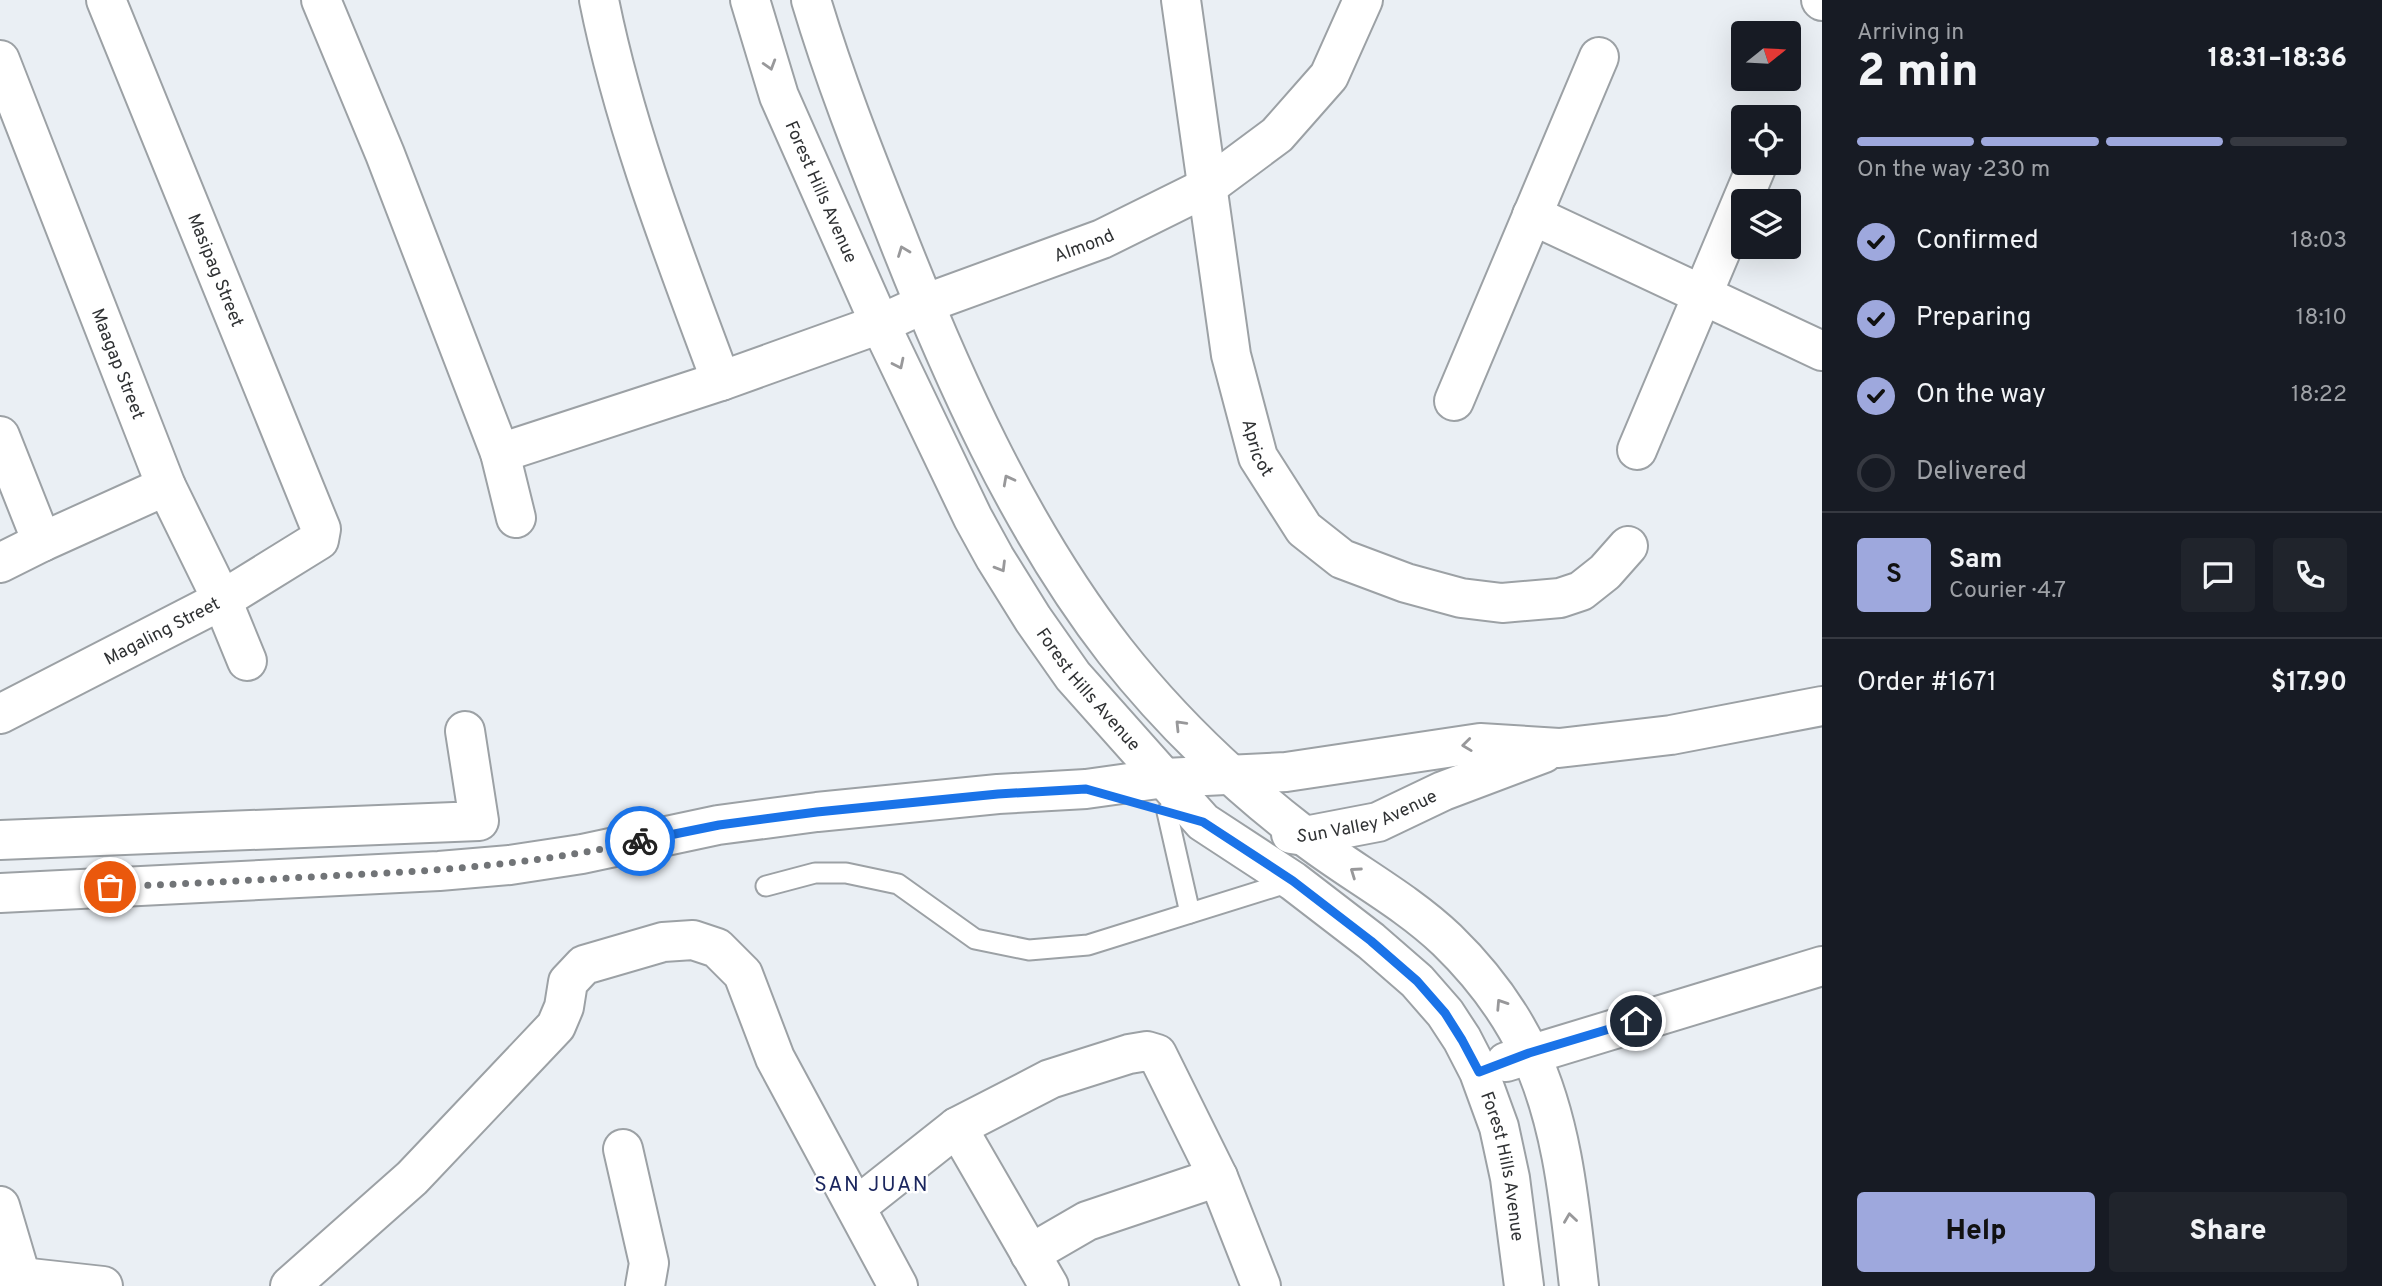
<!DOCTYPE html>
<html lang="en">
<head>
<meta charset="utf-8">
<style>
  body { margin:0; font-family:Overpass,sans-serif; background:#20242c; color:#f1f3f6; height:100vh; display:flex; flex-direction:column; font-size:26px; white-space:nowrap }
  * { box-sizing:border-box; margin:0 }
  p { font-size:23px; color:#9ea1a6 }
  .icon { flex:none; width:38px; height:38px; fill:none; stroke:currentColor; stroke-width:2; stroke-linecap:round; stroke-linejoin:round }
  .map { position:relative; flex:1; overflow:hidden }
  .side { display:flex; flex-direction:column; background:#171b24; width:560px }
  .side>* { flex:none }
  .needle { width:46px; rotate:72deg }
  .controls { position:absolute; left:1731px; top:21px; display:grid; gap:14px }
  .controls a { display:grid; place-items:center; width:70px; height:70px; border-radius:7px; background:#171b24; box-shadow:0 7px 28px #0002; font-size:35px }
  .pin { position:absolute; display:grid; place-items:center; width:60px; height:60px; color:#fff; margin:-30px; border:4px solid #fff; border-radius:50%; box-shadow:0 2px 7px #0007 }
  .courier { position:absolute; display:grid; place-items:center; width:70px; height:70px; margin:-35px; border:5px solid #1a73e8; border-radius:50%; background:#fff; color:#222; box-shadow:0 2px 9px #0007 }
  .summary em { font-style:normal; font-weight:800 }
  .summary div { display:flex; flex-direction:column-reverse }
  .summary { display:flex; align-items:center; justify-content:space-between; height:119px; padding:0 35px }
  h1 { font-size:46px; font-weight:800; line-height:52px }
  .bar { display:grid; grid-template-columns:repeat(4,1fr); gap:10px 7px; align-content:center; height:84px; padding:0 35px }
  .bar i { height:9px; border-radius:5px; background:#363941 }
  .bar .on { background:#9ea8dd }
  .bar p { grid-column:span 4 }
  .line { display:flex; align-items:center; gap:18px; padding:0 35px; border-top:2px solid #363941 }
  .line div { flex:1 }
  .round { display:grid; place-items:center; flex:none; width:74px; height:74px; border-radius:7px; background:#20242c }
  ol { padding:0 35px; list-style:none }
  li { display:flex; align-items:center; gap:21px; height:77px }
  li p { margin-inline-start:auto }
  li .icon { padding:7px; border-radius:50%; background:#9ea8dd; color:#111; stroke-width:4 }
  li:last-child { color:#9ea1a6 }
  li i { width:38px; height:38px; border:4px solid #363941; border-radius:50% }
  .button { display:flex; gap:14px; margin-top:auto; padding:14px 35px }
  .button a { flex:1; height:80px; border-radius:7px; background:#9ea8dd; color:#111; font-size:28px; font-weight:800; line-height:80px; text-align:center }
  .button a+a { background:#20242c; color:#f1f3f6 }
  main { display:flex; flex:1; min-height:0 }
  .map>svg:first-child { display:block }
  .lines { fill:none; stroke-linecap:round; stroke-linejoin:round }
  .lane-casing { stroke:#9ca1a5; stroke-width:23 }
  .street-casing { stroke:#9ca1a5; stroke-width:42 }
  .lane { stroke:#fff; stroke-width:19 }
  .street { stroke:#fff; stroke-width:38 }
  .oneway { stroke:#98989a }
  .done { stroke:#717477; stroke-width:7; stroke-dasharray:0 12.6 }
  .route { stroke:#1a73e8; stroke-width:9 }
  .labels { text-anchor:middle; stroke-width:5; stroke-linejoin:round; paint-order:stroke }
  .street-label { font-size:18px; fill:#303234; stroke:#fff }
  .quarter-label { font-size:21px; letter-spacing:2px; fill:#1b265e; stroke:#fff }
</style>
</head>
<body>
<main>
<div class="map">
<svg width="1822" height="1286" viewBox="0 0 1822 1286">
  <rect width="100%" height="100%" fill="#eaeff4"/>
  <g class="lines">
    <g class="lane-casing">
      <g id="lane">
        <polyline points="1167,812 1190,913"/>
        <polyline points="766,886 815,873 846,873 898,884 975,939 1029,950 1088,945 1293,881"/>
      </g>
    </g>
    <g class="street-casing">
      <g id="street">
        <polyline points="321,0 385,154 500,453 516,518"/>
        <path d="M 599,0 C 625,130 675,257 721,381"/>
        <path id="s1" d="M 750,0 L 779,96 L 880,324 L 973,518 L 995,558 L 1033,619 L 1073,676 L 1203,822 L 1293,881 L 1371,941 L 1417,981 L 1445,1013 L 1462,1039 L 1479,1072 L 1499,1127 L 1510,1178 L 1524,1286"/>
        <path d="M 811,0 C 834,77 863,151 893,226 C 950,372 1018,526 1115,651 C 1169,720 1233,781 1303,835 C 1349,871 1404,899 1447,940 C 1480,972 1509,1010 1529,1052 C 1563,1123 1570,1208 1579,1286"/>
        <path id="s2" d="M 1181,0 L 1231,355 L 1258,457 L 1304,529 L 1342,559 L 1406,583 L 1461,598 L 1502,603 L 1560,598 L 1581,591 L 1605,572 L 1628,546"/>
        <polyline points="1821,0 1822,1"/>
        <path id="s3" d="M 0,60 L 166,486 L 222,600 L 247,661"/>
        <polyline points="1532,215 1822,351"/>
        <polyline points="1454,401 1599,57"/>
        <polyline points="0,436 42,542"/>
        <polyline points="1637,450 1758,163"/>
        <path id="s4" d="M 500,453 L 721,381 L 880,324 L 924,304 L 1102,239 L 1207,187 L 1277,135 L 1329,76 L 1363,0"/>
        <polyline points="0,563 42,542 166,486"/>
        <path id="s5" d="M 0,714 L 222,600 L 319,540 L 321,529 L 106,0"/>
        <path id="s6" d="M 1291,834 L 1305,836 L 1378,822 L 1443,791 L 1544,753"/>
        <polyline points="0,840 479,821 465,731"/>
        <polyline points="0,893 439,871 510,865 582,854 718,825 817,812 998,794 1086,789 1165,778 1286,772 1480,743 1559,748 1671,735 1822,706"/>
        <polyline points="1506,1062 1822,966"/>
        <polyline points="957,1127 1049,1286"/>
        <polyline points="623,1149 649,1263 645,1286"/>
        <polyline points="0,1206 21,1277 22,1286"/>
        <polyline points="856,1207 957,1127 1050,1079 1129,1054 1147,1051 1157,1054 1218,1177 1261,1286"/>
        <polyline points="1030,1254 1087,1221 1218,1177"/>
        <polyline points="0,1279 21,1277 103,1286"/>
        <polyline points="290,1286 412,1178 556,1026 564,1007 568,982 584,965 663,942 693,940 717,948 743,974 775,1058 898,1286"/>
      </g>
    </g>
    <use href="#lane" class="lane"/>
    <use href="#street" class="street"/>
  </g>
  <defs><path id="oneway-chevron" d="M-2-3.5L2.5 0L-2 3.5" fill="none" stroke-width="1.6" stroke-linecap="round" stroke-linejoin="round" transform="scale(1.75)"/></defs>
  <g class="oneway">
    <use href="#oneway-chevron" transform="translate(770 65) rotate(73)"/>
    <use href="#oneway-chevron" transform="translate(903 251) rotate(-111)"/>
    <use href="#oneway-chevron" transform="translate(899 364) rotate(64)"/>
    <use href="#oneway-chevron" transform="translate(1008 480) rotate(-118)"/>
    <use href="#oneway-chevron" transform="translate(1001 567) rotate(59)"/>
    <use href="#oneway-chevron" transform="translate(1180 725) rotate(-134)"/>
    <use href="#oneway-chevron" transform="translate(1467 745) rotate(173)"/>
    <use href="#oneway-chevron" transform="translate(1355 872) rotate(-145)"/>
    <use href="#oneway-chevron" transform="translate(1501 1004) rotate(-123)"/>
    <use href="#oneway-chevron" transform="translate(1570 1218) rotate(-98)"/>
  </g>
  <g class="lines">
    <path class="done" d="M 110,887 C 183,884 255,880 328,876 C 436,871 534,865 640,841"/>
    <polyline class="route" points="640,841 719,825 817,812 998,794 1086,789 1203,822 1293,881 1371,941 1417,981 1445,1013 1462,1040 1479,1072 1529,1053 1636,1021"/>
  </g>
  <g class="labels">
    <g class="street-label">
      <text dy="6" stroke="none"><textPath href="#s1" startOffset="205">Forest Hills Avenue</textPath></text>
      <text dy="6" stroke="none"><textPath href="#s4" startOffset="620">Almond</textPath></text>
      <text transform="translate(216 270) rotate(68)" y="6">Masipag Street</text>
      <text dy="6" stroke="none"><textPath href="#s3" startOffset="326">Maagap Street</textPath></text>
      <text dy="6" stroke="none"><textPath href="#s2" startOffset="455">Apricot</textPath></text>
      <text dy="6" stroke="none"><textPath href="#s5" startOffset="182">Magaling Street</textPath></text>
      <text dy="6" stroke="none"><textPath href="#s1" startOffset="772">Forest Hills Avenue</textPath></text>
      <text dy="6" stroke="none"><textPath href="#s6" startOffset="79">Sun Valley Avenue</textPath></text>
      <text dy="6" stroke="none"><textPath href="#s1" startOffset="1423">Forest Hills Avenue</textPath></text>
    </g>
    <g class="quarter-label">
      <text x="872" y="1191">SAN JUAN</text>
    </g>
  </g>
</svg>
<div class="controls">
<a><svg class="needle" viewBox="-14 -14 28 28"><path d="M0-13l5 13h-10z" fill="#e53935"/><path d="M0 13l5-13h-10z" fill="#9ea1a6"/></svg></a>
<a><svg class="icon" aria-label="locate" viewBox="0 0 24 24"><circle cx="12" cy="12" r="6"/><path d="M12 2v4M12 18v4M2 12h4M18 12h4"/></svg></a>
<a><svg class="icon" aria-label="layers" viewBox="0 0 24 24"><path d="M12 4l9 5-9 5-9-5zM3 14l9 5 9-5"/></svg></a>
</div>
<div class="pin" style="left:110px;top:887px;background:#ea580c"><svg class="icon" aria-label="bag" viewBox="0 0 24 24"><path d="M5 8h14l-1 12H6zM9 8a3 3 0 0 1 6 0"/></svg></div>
<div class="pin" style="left:1636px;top:1021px;background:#1f2937"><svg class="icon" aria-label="home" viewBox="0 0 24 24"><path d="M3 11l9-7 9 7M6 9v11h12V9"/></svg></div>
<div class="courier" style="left:640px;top:841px"><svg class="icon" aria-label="bike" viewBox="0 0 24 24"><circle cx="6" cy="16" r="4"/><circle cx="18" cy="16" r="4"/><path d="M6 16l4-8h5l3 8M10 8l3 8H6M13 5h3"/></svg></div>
</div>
<section class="side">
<div class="summary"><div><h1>2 min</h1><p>Arriving in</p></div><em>18:31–18:36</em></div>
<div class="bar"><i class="on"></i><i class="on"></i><i class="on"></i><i></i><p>On the way · 230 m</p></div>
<ol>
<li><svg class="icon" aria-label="check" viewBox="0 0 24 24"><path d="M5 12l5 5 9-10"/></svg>Confirmed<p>18:03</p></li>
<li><svg class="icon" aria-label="check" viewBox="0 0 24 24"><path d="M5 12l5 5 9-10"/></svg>Preparing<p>18:10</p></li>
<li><svg class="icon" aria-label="check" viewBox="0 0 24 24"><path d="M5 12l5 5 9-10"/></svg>On the way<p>18:22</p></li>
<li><i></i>Delivered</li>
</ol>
<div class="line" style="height:126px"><b class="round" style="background:#9ea8dd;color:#111">S</b><div><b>Sam</b><p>Courier · 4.7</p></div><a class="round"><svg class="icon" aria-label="chat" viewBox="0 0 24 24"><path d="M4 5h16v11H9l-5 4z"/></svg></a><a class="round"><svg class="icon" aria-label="phone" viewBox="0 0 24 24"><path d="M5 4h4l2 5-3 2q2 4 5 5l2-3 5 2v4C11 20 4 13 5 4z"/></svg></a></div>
<div class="line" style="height:91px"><div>Order #1671</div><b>$17.90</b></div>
<div class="button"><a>Help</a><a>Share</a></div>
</section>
</main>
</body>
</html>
